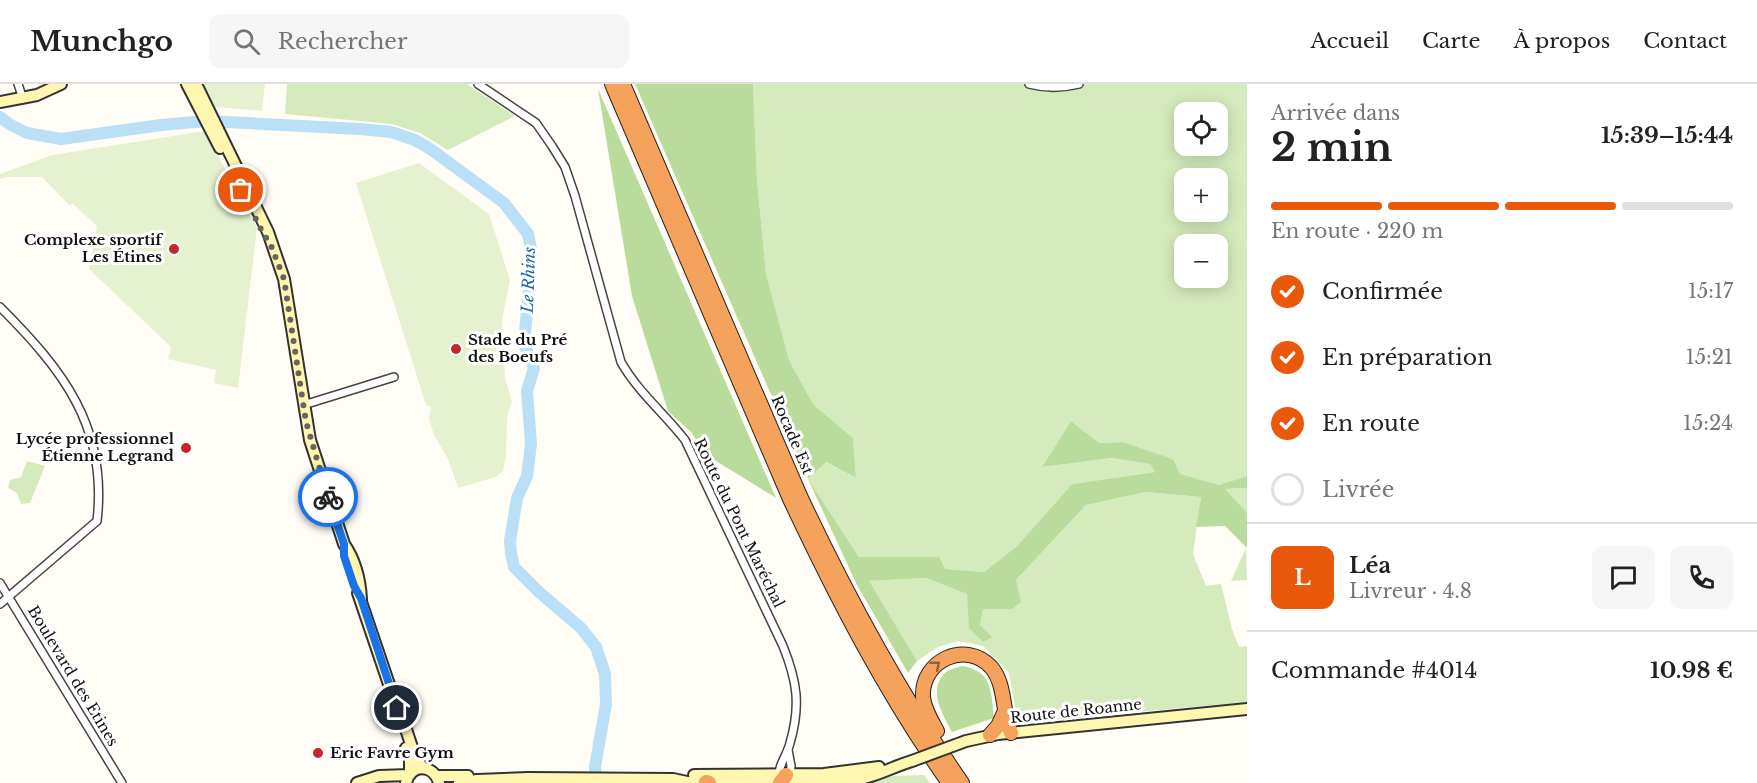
<!DOCTYPE html>
<html lang="fr">
<head>
<meta charset="utf-8">
<style>
  body { margin:0; font-family:"Libre Baskerville",serif; background:#f6f6f6; color:#222; height:100vh; display:flex; flex-direction:column; font-size:22px; white-space:nowrap }
  * { box-sizing:border-box; margin:0 }
  p { font-size:20px; color:#767676 }
  .icon { flex:none; width:33px; height:33px; fill:none; stroke:currentColor; stroke-width:2; stroke-linecap:round; stroke-linejoin:round }
  .map { position:relative; flex:1; overflow:hidden }
  .sheet { display:flex; flex-direction:column; background:#fff; width:510px }
  .sheet>* { flex:none }
  .fabs { position:absolute; left:1174px; top:18px; display:grid; gap:12px }
  .fabs a { display:grid; place-items:center; width:54px; height:54px; border-radius:12px; background:#fff; box-shadow:0 3px 15px #0003; font-size:30px }
  .pin { position:absolute; display:grid; place-items:center; width:51px; height:51px; color:#fff; margin:-26px; border:3px solid #fff; border-radius:50%; box-shadow:0 2px 6px #0007 }
  .courier { position:absolute; display:grid; place-items:center; width:60px; height:60px; margin:-30px; border:4px solid #1a73e8; border-radius:50%; background:#fff; color:#222; box-shadow:0 2px 8px #0007 }
  .headline em { font-style:normal; font-weight:700 }
  .headline div { display:flex; flex-direction:column-reverse }
  .headline { display:flex; align-items:center; justify-content:space-between; height:102px; padding:0 24px }
  h1 { font-size:39px; font-weight:700; line-height:45px }
  .bar { display:grid; grid-template-columns:repeat(4,1fr); gap:9px 6px; align-content:center; height:72px; padding:0 24px }
  .bar i { height:8px; border-radius:4px; background:#e0e0e0 }
  .bar .active { background:#ea580c }
  .bar p { grid-column:span 4 }
  .line { display:flex; align-items:center; gap:15px; padding:0 24px; border-top:2px solid #e0e0e0 }
  .line div { flex:1 }
  .round { display:grid; place-items:center; flex:none; width:63px; height:63px; border-radius:12px; background:#f6f6f6 }
  ol { padding:0 24px; list-style:none }
  li { display:flex; align-items:center; gap:18px; height:66px }
  li p { margin-inline-start:auto }
  li .icon { padding:6px; border-radius:50%; background:#ea580c; color:#fff; stroke-width:4 }
  li:last-child { color:#767676 }
  li i { width:33px; height:33px; border:3px solid #e0e0e0; border-radius:50% }
  header { display:flex; align-items:center; gap:36px; box-sizing:border-box; height:84px; padding:0 30px; background:#fff; border-bottom:2px solid #e0e0e0 }
  header strong { font-size:28px }
  nav { display:flex; gap:33px; margin-inline-start:auto; font-size:21px }
  .search { width:420px; height:54px; background:#f6f6f6; display:flex; align-items:center; gap:15px; box-sizing:border-box; padding:0 21px; border-radius:12px; color:#767676; font-size:22px }
  main { display:flex; flex:1; min-height:0 }
  .map>svg:first-child { display:block }
  .green { fill:#d5ebbd; fill-rule:evenodd }
  .forest { fill:#b9dc9c }
  .pitch { fill:#e6f2cf }
  .lines { fill:none; stroke-linecap:round; stroke-linejoin:round }
  .river { stroke:#b9e0f7; stroke-width:12 }
  .street-casing { stroke:#444; stroke-width:10 }
  .secondary-casing { stroke:#333; stroke-width:14 }
  .highway-casing { stroke:#222; stroke-width:16 }
  .street { stroke:#fff; stroke-width:7 }
  .secondary { stroke:#fff6b0; stroke-width:10 }
  .highway { stroke:#f5a25d; stroke-width:14 }
  .secondary-bridge-casing { stroke:#333; stroke-width:14; stroke-linecap:butt }
  .secondary-bridge { stroke:#fff6b0; stroke-width:10 }
  .oneway { stroke:#8e613b }
  .done { stroke:#646461; stroke-width:6; stroke-dasharray:0 10.8 }
  .route { stroke:#1a73e8; stroke-width:8 }
  .poi-dot { fill:#c4262e; stroke:#fff; stroke-width:2 }
  .labels { text-anchor:middle; stroke-width:6; stroke-linejoin:round; paint-order:stroke }
  .poi-label { font-size:15px; font-weight:bold; fill:#111; stroke:#fff; text-anchor:end }
  .street-label { font-size:15px; fill:#111; stroke:#fff }
  .water-label { font-size:16px; font-style:italic; fill:#1768a6; stroke:#fff }
</style>
</head>
<body>
<header>
<strong>Munchgo</strong>
<div class="search"><svg class="icon" aria-label="search" viewBox="0 0 24 24"><circle cx="10" cy="10" r="6"/><path d="M15 15l6 6"/></svg>Rechercher</div>
<nav><a>Accueil</a><a>Carte</a><a>À propos</a><a>Contact</a></nav>
</header>
<main>
<div class="map">
<svg width="1247" height="699" viewBox="0 0 1247 699">
  <rect width="100%" height="100%" fill="#fffdf5"/>
  <g class="green">
    <polygon points="287,0 467,0 515,32 448,66 420,49 392,40 285,30"/>
    <path d="M 753,0 L 1247,0 L 1247,392 L 1219,401 L 1179,390 L 1173,375 L 1123,358 L 1099,359 L 1071,337 L 1042,383 L 1112,374 L 1150,380 L 1155,388 L 1072,400 L 1017,462 L 984,488 L 945,485 L 938,473 L 859,473 L 808,395 L 825,378 L 856,394 L 853,354 L 813,320 L 789,276 L 766,190 L 757,96 ZM 1185,28 L 1218,28 L 1218,62 L 1185,62 ZM 1185,94 L 1218,94 L 1218,128 L 1185,128 ZM 1185,160 L 1218,160 L 1218,194 L 1185,194 Z"/>
    <polygon points="27,377 45,382 30,419 21,420 17,409 8,404 10,396 21,393"/>
    <polygon points="1247,404 1247,429 1224,405"/>
    <polygon points="1146,408 1201,413 1193,470 1206,502 1221,500 1232,545 1239,563 1247,562 1247,618 1018,639 1009,589 983,562 958,557 938,563 917,577 868,497 926,494 968,510 969,544 980,541 983,525 1012,525 1016,496 1086,421"/>
    <polygon points="1246,464 1247,496 1231,497"/>
    <polygon points="924,691 930,699 863,699 893,692"/>
  </g>
  <g class="forest">
    <polygon points="635,0 753,0 757,96 766,190 789,276 813,320 853,354 856,394 826,378 808,395 859,473 939,473 945,485 984,488 1017,462 1072,400 1155,388 1150,380 1112,374 1042,383 1071,337 1099,359 1123,358 1173,375 1180,390 1219,401 1247,392 1247,404 1225,405 1247,429 1247,464 1225,442 1196,443 1201,413 1146,408 1086,421 1016,496 1021,518 1012,525 983,525 980,541 992,553 983,558 969,544 967,510 926,494 869,497 917,577 908,589 857,501 808,395"/>
    <polygon points="598,5 776,414 703,369 692,349 668,327 632,212"/>
    <path d="M 962,582 C 993,587 991,608 994,634 L 952,648 C 943,631 928,607 944,590 C 948,585 956,584 962,582 Z"/>
  </g>
  <g class="pitch">
    <polygon points="203,0 265,0 262,27 213,23"/>
    <polygon points="205,47 257,144 238,304 214,299 216,286 168,275 171,263 89,185 97,142 73,120 69,121 42,93 5,93 0,95 0,90 52,71"/>
    <polygon points="419,79 489,130 510,196 502,236 505,295 512,317 507,333 506,373 503,387 496,393 458,404 448,375 434,351 429,335 431,323 426,321 356,99"/>
  </g>
  <g class="lines">
    <polyline class="river" points="0,33 11,41 27,49 61,55 161,41 206,37 360,45 391,48 415,56 429,64 504,119 528,150 532,169 524,260 534,284 527,307 531,360 527,392 517,414 510,457 511,469 514,483 539,508 581,544 596,563 605,590 606,620 595,683 596,699"/>
    <g class="street-casing">
      <g id="street">
        <polyline points="18,0 23,15"/>
        <path d="M 478,0 L 536,39 L 552,62 L 565,83 L 575,112 L 621,278 C 638,308 664,329 685,356 L 783,562 C 797,597 801,621 790,659 C 787,672 778,680 779,694"/>
        <path d="M 1029,0 C 1044,4 1063,4 1079,0"/>
        <path d="M 0,223 C 63,286 108,343 97,437 L 0,520"/>
        <polyline points="303,319 310,319 394,293"/>
        <polyline points="0,499 122,699"/>
        <polyline points="788,666 791,682 790,692"/>
      </g>
    </g>
    <g class="secondary-casing">
      <g id="secondary">
        <polyline points="187,0 220,64"/>
        <path d="M 196,0 L 268,148 L 284,195 L 310,356 L 344,460 C 355,476 360,496 361,515"/>
        <polyline points="0,18 37,11 61,0"/>
        <path d="M 358,509 L 397,624 C 408,642 410,669 423,684"/>
        <polyline points="966,657 998,650 1247,625"/>
        <polyline points="406,664 410,675 410,689"/>
        <polyline points="694,691 824,690 879,683"/>
        <polyline points="437,692 468,692"/>
        <polyline points="357,699 379,692 409,691"/>
        <path d="M 406,699 C 411,679 434,680 439,699"/>
        <path d="M 459,699 L 477,696 L 528,694 L 673,695 L 687,698 C 744,697 808,699 864,694 C 881,690 895,682 912,677"/>
      </g>
    </g>
    <g class="highway-casing">
      <g id="highway">
        <path d="M 612,0 L 790,415 C 836,513 886,610 949,699"/>
        <path d="M 623,0 L 800,412 C 847,512 899,608 962,699"/>
        <path d="M 937,647 C 931,636 924,625 923,613 C 921,576 966,556 991,583 C 1006,600 1002,628 1011,649"/>
        <polyline points="990,651 998,642 1004,629"/>
        <polyline points="706,698 709,699"/>
        <polyline points="780,699 786,691"/>
      </g>
    </g>
    <use href="#street" class="street"/>
    <use href="#secondary" class="secondary"/>
    <use href="#highway" class="highway"/>
    <g class="secondary-bridge-casing">
      <polyline id="secondary-bridge" points="912,677 966,657"/>
    </g>
    <use href="#secondary-bridge" class="secondary-bridge"/>
  </g>
  <defs><path id="oneway-chevron" d="M-2-3.5L2.5 0L-2 3.5" fill="none" stroke-width="1.6" stroke-linecap="round" stroke-linejoin="round" transform="scale(1.5)"/></defs>
  <use class="oneway" href="#oneway-chevron" transform="translate(936 581) rotate(-40)"/>
  <g class="lines">
    <polyline class="done" points="241,106 264,151 270,159 284,195 306,338 328,413"/>
    <polyline class="route" points="328,413 344,460 344,472 354,502 361,514 397,624"/>
  </g>
  <g class="poi-dot">
    <circle cx="174" cy="165" r="6"/>
    <circle cx="456" cy="265" r="6"/>
    <circle cx="186" cy="364" r="6"/>
    <circle cx="318" cy="669" r="6"/>
  </g>
  <g class="labels">
    <g class="poi-label">
      <text x="162" y="161">Complexe sportif<tspan x="162" dy="17">Les Étines</tspan></text>
      <text x="468" y="261" text-anchor="start">Stade du Pré<tspan x="468" dy="17">des Boeufs</tspan></text>
      <text x="174" y="360">Lycée professionnel<tspan x="174" dy="17">Étienne Legrand</tspan></text>
      <text x="330" y="674" text-anchor="start">Eric Favre Gym</text>
    </g>
    <g class="street-label">
      <text transform="translate(792 351) rotate(67)" y="5">Rocade Est</text>
      <text transform="translate(739 439) rotate(64)" y="5">Route du Pont Maréchal</text>
      <text transform="translate(73 592) rotate(59)" y="5">Boulevard des Etines</text>
      <text transform="translate(1076 627) rotate(-6)" y="5">Route de Roanne</text>
    </g>
    <g class="water-label">
      <text transform="translate(528 196) rotate(-88)" y="6">Le Rhins</text>
    </g>
  </g>
</svg>
<div class="fabs">
<a><svg class="icon" aria-label="locate" viewBox="0 0 24 24"><circle cx="12" cy="12" r="6"/><path d="M12 2v4M12 18v4M2 12h4M18 12h4"/></svg></a>
<a>+</a>
<a>−</a>
</div>
<div class="pin" style="left:241px;top:106px;background:#ea580c"><svg class="icon" aria-label="bag" viewBox="0 0 24 24"><path d="M5 8h14l-1 12H6zM9 8a3 3 0 0 1 6 0"/></svg></div>
<div class="pin" style="left:397px;top:624px;background:#1f2937"><svg class="icon" aria-label="home" viewBox="0 0 24 24"><path d="M3 11l9-7 9 7M6 9v11h12V9"/></svg></div>
<div class="courier" style="left:328px;top:413px"><svg class="icon" aria-label="bike" viewBox="0 0 24 24"><circle cx="6" cy="16" r="4"/><circle cx="18" cy="16" r="4"/><path d="M6 16l4-8h5l3 8M10 8l3 8H6M13 5h3"/></svg></div>
</div>
<section class="sheet">
<div class="headline"><div><h1>2 min</h1><p>Arrivée dans</p></div><em>15:39–15:44</em></div>
<div class="bar"><i class="active"></i><i class="active"></i><i class="active"></i><i></i><p>En route · 220 m</p></div>
<ol>
<li><svg class="icon" aria-label="check" viewBox="0 0 24 24"><path d="M5 12l5 5 9-10"/></svg>Confirmée<p>15:17</p></li>
<li><svg class="icon" aria-label="check" viewBox="0 0 24 24"><path d="M5 12l5 5 9-10"/></svg>En préparation<p>15:21</p></li>
<li><svg class="icon" aria-label="check" viewBox="0 0 24 24"><path d="M5 12l5 5 9-10"/></svg>En route<p>15:24</p></li>
<li><i></i>Livrée</li>
</ol>
<div class="line" style="height:108px"><b class="round" style="background:#ea580c;color:#fff">L</b><div><b>Léa</b><p>Livreur · 4.8</p></div><a class="round"><svg class="icon" aria-label="chat" viewBox="0 0 24 24"><path d="M4 5h16v11H9l-5 4z"/></svg></a><a class="round"><svg class="icon" aria-label="phone" viewBox="0 0 24 24"><path d="M5 4h4l2 5-3 2q2 4 5 5l2-3 5 2v4C11 20 4 13 5 4z"/></svg></a></div>
<div class="line" style="height:78px"><div>Commande #4014</div><b>10.98 €</b></div>
</section>
</main>
</body>
</html>
